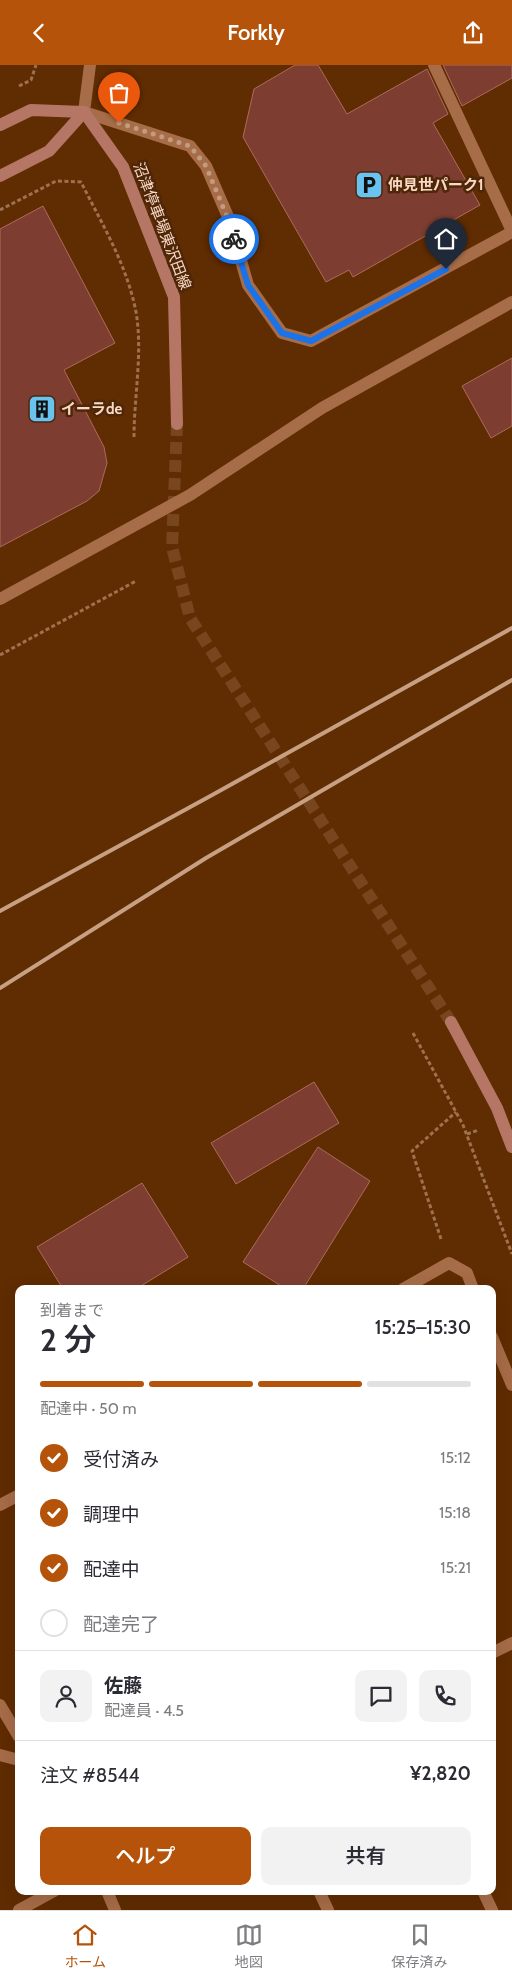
<!DOCTYPE html>
<html lang="ja">
<head>
<meta charset="utf-8">
<style>
  body { margin:0; font-family:Cabin,"Noto Sans JP",sans-serif; background:#f2f2f3; color:#2b2b33; height:100vh; display:flex; flex-direction:column; font-size:19px; white-space:nowrap }
  * { box-sizing:border-box; margin:0 }
  p { font-size:16px; color:#7c7c81 }
  .icon { flex:none; width:28px; height:28px; fill:none; stroke:currentColor; stroke-width:2; stroke-linecap:round; stroke-linejoin:round }
  .map { position:relative; flex:1; overflow:hidden }
  .sheet { position:absolute; left:15px; top:1220px; width:481px; height:610px; display:flex; flex-direction:column; background:#fff; border-radius:10px; box-shadow:0 5px 20px #0002 }
  .sheet>* { flex:none }
  .pin { position:absolute; display:grid; place-items:center; width:42px; height:42px; color:#fff; margin:-51px -21px; border-radius:50% 50% 50% 0; rotate:-45deg; box-shadow:0 0 5px #0007 }
  .pin .icon { rotate:45deg }
  .courier { position:absolute; display:grid; place-items:center; width:50px; height:50px; margin:-25px; border:4px solid #1a73e8; border-radius:50%; background:#fff; color:#222; box-shadow:0 1px 6px #0007 }
  .overview em { font-style:normal; font-weight:600 }
  .overview div { display:flex; flex-direction:column-reverse }
  .overview { display:flex; align-items:center; justify-content:space-between; height:85px; padding:0 25px }
  h1 { font-size:32px; font-weight:600; line-height:38px }
  .bar { display:grid; grid-template-columns:repeat(4,1fr); gap:8px 5px; align-content:center; height:60px; padding:0 25px }
  .bar i { height:6px; border-radius:4px; background:#e1e1e2 }
  .bar .active { background:#b45309 }
  .bar p { grid-column:span 4 }
  .line { display:flex; align-items:center; gap:12px; padding:0 25px; border-top:1px solid #e1e1e2 }
  .line div { flex:1 }
  .round { display:grid; place-items:center; flex:none; width:52px; height:52px; border-radius:10px; background:#f2f2f3 }
  ol { padding:0 25px; list-style:none }
  li { display:flex; align-items:center; gap:15px; height:55px }
  li p { margin-inline-start:auto }
  li .icon { padding:5px; border-radius:50%; background:#b45309; color:#fff; stroke-width:4 }
  li:last-child { color:#7c7c81 }
  li i { width:28px; height:28px; border:2px solid #e1e1e2; border-radius:50% }
  .cta { display:flex; gap:10px; margin-top:auto; padding:10px 25px }
  .cta a { flex:1; height:58px; border-radius:10px; background:#b45309; color:#fff; font-size:20px; font-weight:600; line-height:58px; text-align:center }
  .cta a+a { background:#f2f2f3; color:#2b2b33 }
  header { display:flex; justify-content:space-between; align-items:center; height:65px; padding:0 25px; background:#b45309; color:#fff; font-size:22px; font-weight:600 }
  .tab-bar { display:flex; justify-content:space-around; align-items:center; height:70px; border-top:1px solid #e1e1e2; background:#fff; font-size:14px; color:#7c7c81 }
  .tab-bar a { display:grid; justify-items:center; gap:2px }
  .tab-bar .active { color:#b45309 }
  .map>svg:first-child { display:block }
  .building { fill:#7d3e31; stroke:#ae6a5c }
  .lines { fill:none; stroke-linecap:round; stroke-linejoin:round }
  .secondary-tunnel { stroke:#77461e; stroke-width:12; stroke-dasharray:12 6; stroke-linecap:butt }
  .path { stroke:#9e7250; stroke-width:3; stroke-dasharray:4 2.5; stroke-linecap:butt }
  .minor { stroke:#a76c48; stroke-width:12 }
  .tertiary { stroke:#a76c48; stroke-width:12 }
  .secondary { stroke:#b67666; stroke-width:12 }
  .rail { stroke:#c7a084; stroke-width:4 }
  .done { stroke:#c39c80; stroke-width:5; stroke-dasharray:0 9 }
  .route { stroke:#1a73e8; stroke-width:6 }
  .labels { text-anchor:middle; stroke-width:5; stroke-linejoin:round; paint-order:stroke }
  .poi-label { font-size:15px; font-weight:bold; fill:#f9d8c4; stroke:#4e2608; text-anchor:start }
  .street-label { font-size:15px; fill:#f9d8c4; stroke:#4e2608 }
</style>
</head>
<body>
<header><svg class="icon" aria-label="back" viewBox="0 0 24 24"><path d="M15 5l-7 7 7 7"/></svg>Forkly<svg class="icon" aria-label="share" viewBox="0 0 24 24"><path d="M12 15V3M7 8l5-5 5 5M5 13v7h14v-7"/></svg></header>
<div class="map">
<svg width="512" height="1845" viewBox="0 0 512 1845">
  <rect width="100%" height="100%" fill="#602c01"/>
  <g class="building">
    <polygon points="295,0 318,0 347,49 427,4 448,49 433,58 480,140 353,212 349,205 326,217 243,72 254,24"/>
    <polygon points="443,0 512,0 512,13 462,41"/>
    <polygon points="43,141 115,278 64,305 104,382 107,398 99,426 87,436 0,482 0,164"/>
    <polygon points="512,293 512,361 491,373 462,321"/>
    <polygon points="314,1017 339,1058 236,1119 211,1078"/>
    <polygon points="318,1082 370,1116 303,1224 286,1224 243,1197"/>
    <polygon points="142,1118 188,1192 136,1224 63,1224 37,1182"/>
  </g>
  <g class="lines">
    <polyline class="secondary-tunnel" points="177,359 172,482 190,553 451,957"/>
    <g class="path">
      <polyline points="19,21 31,15 36,0"/>
      <path d="M 0,145 L 56,116 L 81,117 C 102,159 127,200 136,247 C 143,287 134,331 134,372"/>
      <polyline points="0,590 136,516"/>
      <polyline points="413,968 463,1060 512,1189"/>
      <polyline points="467,1069 479,1065"/>
      <polyline points="441,1174 412,1086 456,1047"/>
    </g>
    <g class="minor">
      <polyline points="90,0 84,47 190,81 206,101 229,154 248,220 282,268 311,276 512,167"/>
      <polyline points="434,0 512,166"/>
      <polyline points="403,1224 449,1198 467,1208 473,1224"/>
      <polyline points="492,1272 512,1320"/>
      <polyline points="0,1440 19,1430"/>
      <polyline points="0,1640 19,1672"/>
      <polyline points="0,1690 19,1695"/>
      <polyline points="107,1826 115,1845"/>
      <polyline points="319,1826 328,1845"/>
      <polyline points="483,1826 492,1845"/>
    </g>
    <g class="tertiary">
      <polyline points="0,534 190,430 322,343 512,237"/>
      <polyline points="492,1588 512,1578"/>
      <polyline points="19,1845 54,1826"/>
    </g>
    <g class="secondary">
      <polyline points="84,47 123,102 174,232 177,359"/>
      <polyline points="0,60 31,45 84,47"/>
      <polyline points="0,111 49,86 84,47"/>
      <polyline points="451,957 497,1043 512,1082"/>
    </g>
    <g class="rail">
      <polyline points="0,846 214,729 512,563"/>
      <polyline points="0,923 206,793 512,615"/>
    </g>
  </g>
  <g class="lines">
    <polyline class="done" points="119,58 190,81 206,101 228,154 234,174"/>
    <polyline class="route" points="234,174 248,220 282,268 311,276 446,204"/>
  </g>
  <defs>
    <g id="parking-square" transform="scale(1.4375)"><rect x="-9" y="-9" width="18" height="18" rx="4" fill="#69c3f1" stroke="#4e2608"/><path d="M-3.5-5.5H1a3.5 3.5 0 0 1 0 7H-1V5.5H-3.5ZM-1-3.4V-.6H.8a1.4 1.4 0 0 0 0-2.8Z" fill="#111"/></g>
    <g id="building-square" transform="scale(1.4375)"><rect x="-9" y="-9" width="18" height="18" rx="4" fill="#69c3f1" stroke="#4e2608"/><path d="M-4-6H4V6H1V3H-1V6H-4ZM-2.5-4.3h1.7v1.8h-1.7ZM.8-4.3h1.7v1.8H.8ZM-2.5-1h1.7V.8h-1.7ZM.8-1h1.7V.8H.8Z" fill="#111"/></g>
  </defs>
  <g fill-rule="evenodd">
    <use href="#parking-square" x="369" y="120"/>
    <use href="#building-square" x="42" y="344"/>
  </g>
  <g class="labels">
    <g class="poi-label">
      <text x="388" y="125">仲見世パーク1</text>
      <text x="61" y="349">イーラde</text>
    </g>
    <g class="street-label">
      <text transform="translate(162 161) rotate(69)" y="5">沼津停車場東沢田線</text>
    </g>
  </g>
</svg>
<div class="pin" style="left:119px;top:58px;background:#ea580c"><svg class="icon" aria-label="bag" viewBox="0 0 24 24"><path d="M5 8h14l-1 12H6zM9 8a3 3 0 0 1 6 0"/></svg></div>
<div class="pin" style="left:446px;top:204px;background:#1f2937"><svg class="icon" aria-label="home" viewBox="0 0 24 24"><path d="M3 11l9-7 9 7M6 9v11h12V9"/></svg></div>
<div class="courier" style="left:234px;top:174px"><svg class="icon" aria-label="bike" viewBox="0 0 24 24"><circle cx="6" cy="16" r="4"/><circle cx="18" cy="16" r="4"/><path d="M6 16l4-8h5l3 8M10 8l3 8H6M13 5h3"/></svg></div>
<section class="sheet">
<div class="overview"><div><h1>2 分</h1><p>到着まで</p></div><em>15:25–15:30</em></div>
<div class="bar"><i class="active"></i><i class="active"></i><i class="active"></i><i></i><p>配達中 · 50 m</p></div>
<ol>
<li><svg class="icon" aria-label="check" viewBox="0 0 24 24"><path d="M5 12l5 5 9-10"/></svg>受付済み<p>15:12</p></li>
<li><svg class="icon" aria-label="check" viewBox="0 0 24 24"><path d="M5 12l5 5 9-10"/></svg>調理中<p>15:18</p></li>
<li><svg class="icon" aria-label="check" viewBox="0 0 24 24"><path d="M5 12l5 5 9-10"/></svg>配達中<p>15:21</p></li>
<li><i></i>配達完了</li>
</ol>
<div class="line" style="height:90px"><a class="round"><svg class="icon" aria-label="person" viewBox="0 0 24 24"><circle cx="12" cy="8" r="4"/><path d="M4 21q1-7 8-7t8 7"/></svg></a><div><b>佐藤</b><p>配達員 · 4.5</p></div><a class="round"><svg class="icon" aria-label="chat" viewBox="0 0 24 24"><path d="M4 5h16v11H9l-5 4z"/></svg></a><a class="round"><svg class="icon" aria-label="phone" viewBox="0 0 24 24"><path d="M5 4h4l2 5-3 2q2 4 5 5l2-3 5 2v4C11 20 4 13 5 4z"/></svg></a></div>
<div class="line" style="height:65px"><div>注文 #8544</div><b>¥2,820</b></div>
<div class="cta"><a>ヘルプ</a><a>共有</a></div>
</section>
</div>
<nav class="tab-bar">
<a class="active"><svg class="icon" aria-label="home" viewBox="0 0 24 24"><path d="M3 11l9-7 9 7M6 9v11h12V9"/></svg>ホーム</a>
<a><svg class="icon" aria-label="map" viewBox="0 0 24 24"><path d="M3 6l6-2 6 2 6-2v14l-6 2-6-2-6 2zM9 4v14M15 6v14"/></svg>地図</a>
<a><svg class="icon" aria-label="saved" viewBox="0 0 24 24"><path d="M7 4h10v16l-5-4-5 4z"/></svg>保存済み</a>
</nav>
</body>
</html>
